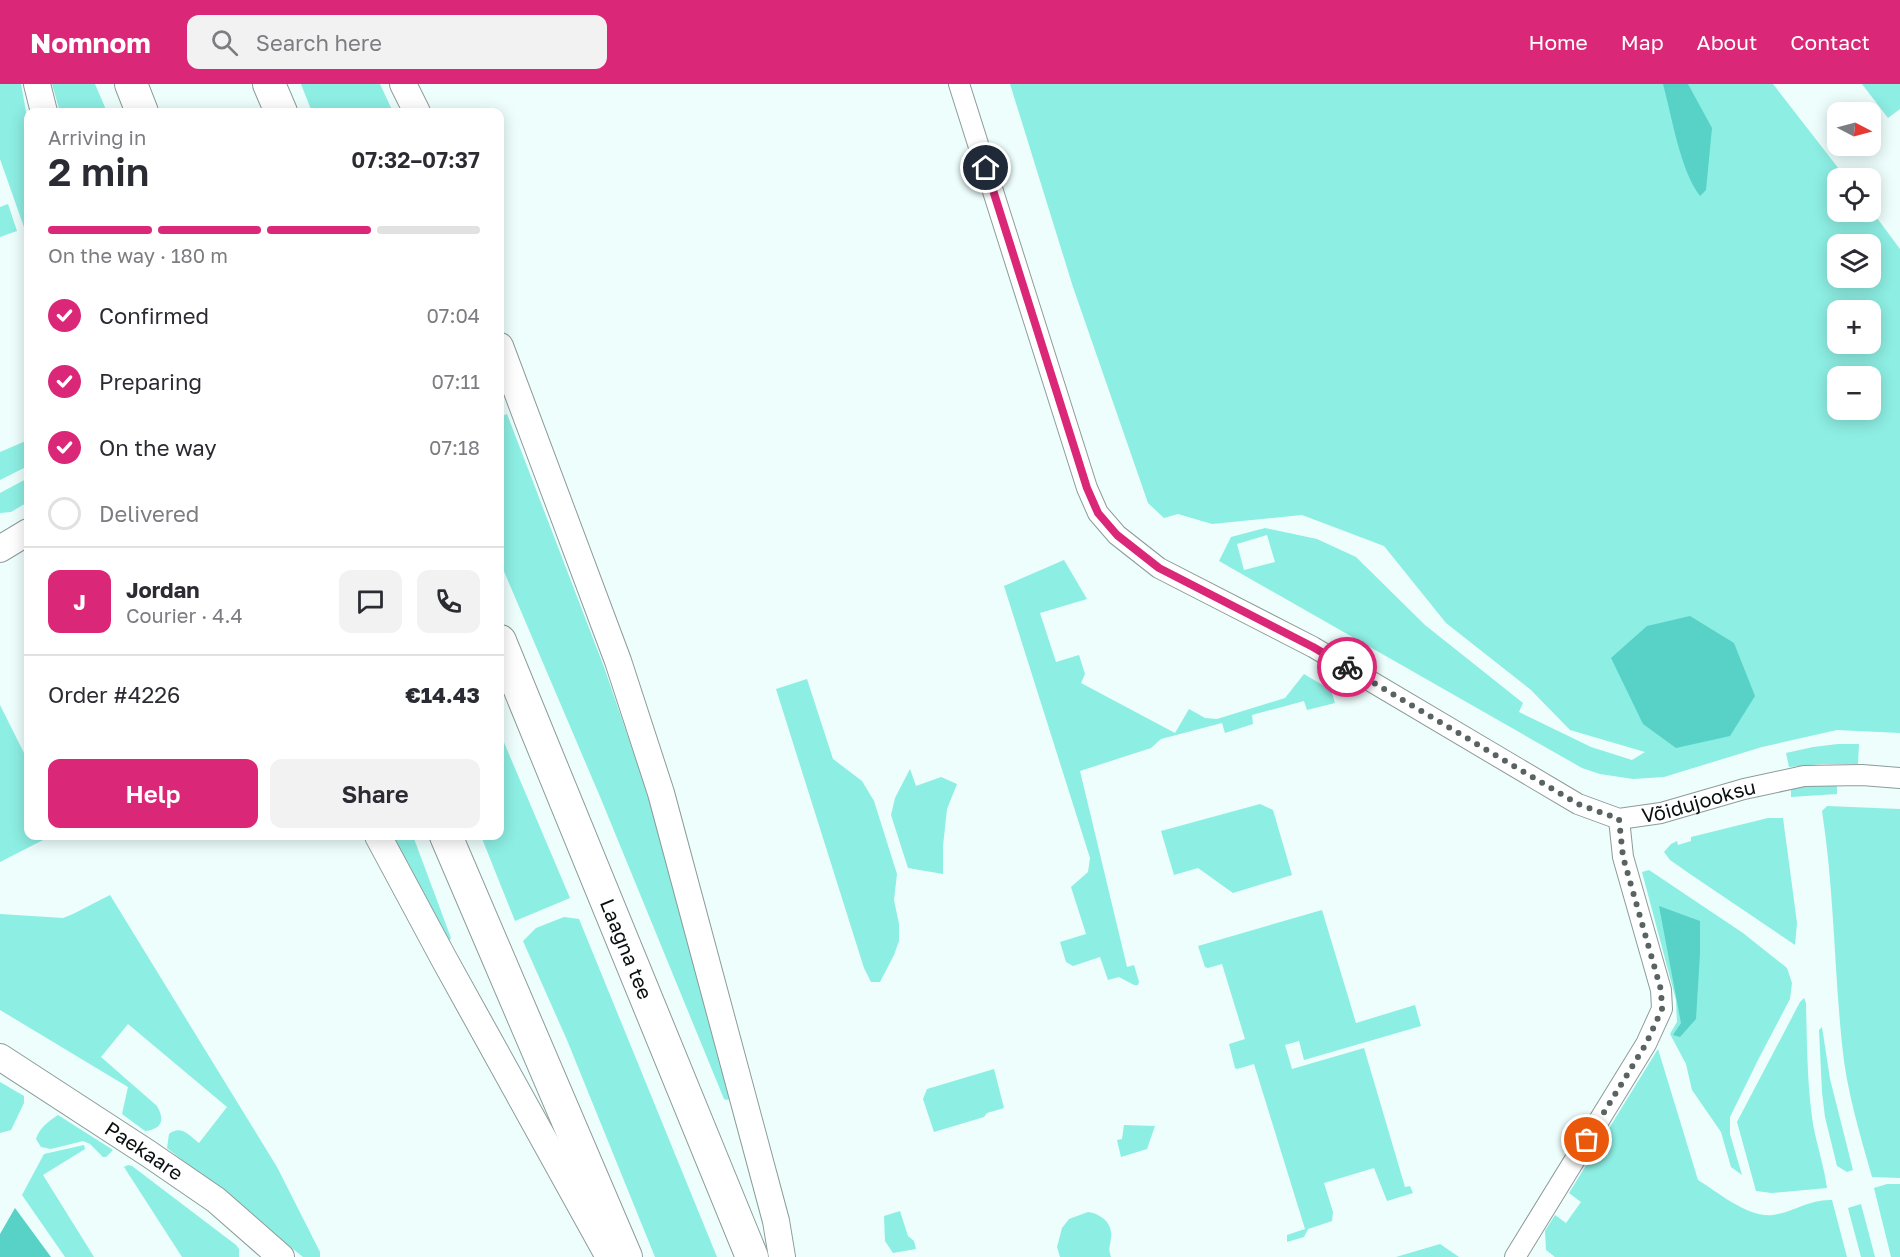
<!DOCTYPE html>
<html lang="en">
<head>
<meta charset="utf-8">
<style>
  body { margin:0; font-family:"Golos Text",sans-serif; background:#f2f2f3; color:#2b2b33; height:100vh; display:flex; flex-direction:column; font-size:22px; white-space:nowrap }
  * { box-sizing:border-box; margin:0 }
  p { font-size:20px; color:#7c7c81 }
  .icon { flex:none; width:33px; height:33px; fill:none; stroke:currentColor; stroke-width:2; stroke-linecap:round; stroke-linejoin:round }
  .map { position:relative; flex:1; overflow:hidden }
  .drawer { position:absolute; left:24px; top:24px; width:480px; height:732px; display:flex; flex-direction:column; background:#fff; border-radius:12px; box-shadow:0 3px 15px #0003 }
  .drawer>* { flex:none }
  .needle { width:39px; rotate:96deg }
  .fabs { position:absolute; left:1827px; top:18px; display:grid; gap:12px }
  .fabs a { display:grid; place-items:center; width:54px; height:54px; border-radius:12px; background:#fff; box-shadow:0 3px 15px #0003; font-size:30px }
  .pin { position:absolute; display:grid; place-items:center; width:51px; height:51px; color:#fff; margin:-26px; border:3px solid #fff; border-radius:50%; box-shadow:0 2px 6px #0007 }
  .courier { position:absolute; display:grid; place-items:center; width:60px; height:60px; margin:-30px; border:4px solid #db2777; border-radius:50%; background:#fff; color:#222; box-shadow:0 2px 8px #0007 }
  .overview em { font-style:normal; font-weight:600 }
  .overview div { display:flex; flex-direction:column-reverse }
  .overview { display:flex; align-items:center; justify-content:space-between; height:102px; padding:0 24px }
  h1 { font-size:39px; font-weight:600; line-height:45px }
  .bar { display:grid; grid-template-columns:repeat(4,1fr); gap:9px 6px; align-content:center; height:72px; padding:0 24px }
  .bar i { height:8px; border-radius:4px; background:#e1e1e2 }
  .bar .on { background:#db2777 }
  .bar p { grid-column:span 4 }
  .line { display:flex; align-items:center; gap:15px; padding:0 24px; border-top:2px solid #e1e1e2 }
  .line div { flex:1 }
  .round { display:grid; place-items:center; flex:none; width:63px; height:63px; border-radius:12px; background:#f2f2f3 }
  ol { padding:0 24px; list-style:none }
  li { display:flex; align-items:center; gap:18px; height:66px }
  li p { margin-inline-start:auto }
  li .icon { padding:6px; border-radius:50%; background:#db2777; color:#fff; stroke-width:4 }
  li:last-child { color:#7c7c81 }
  li i { width:33px; height:33px; border:3px solid #e1e1e2; border-radius:50% }
  .primary-button { display:flex; gap:12px; margin-top:auto; padding:12px 24px }
  .primary-button a { flex:1; height:69px; border-radius:12px; background:#db2777; color:#fff; font-size:24px; font-weight:600; line-height:69px; text-align:center }
  .primary-button a+a { background:#f2f2f3; color:#2b2b33 }
  header { display:flex; align-items:center; gap:36px; box-sizing:border-box; height:84px; padding:0 30px; background:#db2777; color:#fff }
  header strong { font-size:28px }
  nav { display:flex; gap:33px; margin-inline-start:auto; font-size:21px }
  .search { width:420px; height:54px; background:#f2f2f3; display:flex; align-items:center; gap:15px; box-sizing:border-box; padding:0 21px; border-radius:12px; color:#7c7c81; font-size:22px }
  .map>svg:first-child { display:block }
  .green { fill:#8deee3; fill-rule:evenodd }
  .forest { fill:#58d2c6 }
  .lines { fill:none; stroke-linecap:round; stroke-linejoin:round }
  .minor-casing { stroke:#8c9c99; stroke-width:22 }
  .tertiary-casing { stroke:#8c9c99; stroke-width:28 }
  .primary-casing { stroke:#8c9c99; stroke-width:34 }
  .minor { stroke:#fff; stroke-width:20 }
  .tertiary { stroke:#fff; stroke-width:26 }
  .primary { stroke:#fff; stroke-width:32 }
  .done { stroke:#596362; stroke-width:6; stroke-dasharray:0 10.8 }
  .route { stroke:#db2777; stroke-width:8 }
  .labels { text-anchor:middle; stroke-width:4.5; stroke-linejoin:round; paint-order:stroke }
  .street-label { font-size:20px; fill:#0a0f0f; stroke:#edfefc }
</style>
</head>
<body>
<header>
<strong>Nomnom</strong>
<div class="search"><svg class="icon" aria-label="search" viewBox="0 0 24 24"><circle cx="10" cy="10" r="6"/><path d="M15 15l6 6"/></svg>Search here</div>
<nav><a>Home</a><a>Map</a><a>About</a><a>Contact</a></nav>
</header>
<div class="map">
<svg width="1900" height="1173" viewBox="0 0 1900 1173">
  <rect width="100%" height="100%" fill="#edfefc"/>
  <g class="green">
    <polygon points="0,0 21,0 28,39 28,145 25,146 0,75"/>
    <polygon points="52,0 95,0 107,28 60,28"/>
    <polygon points="301,0 380,0 393,28 312,28"/>
    <path d="M 1010,0 L 1773,0 L 1846,94 L 1838,94 L 1838,128 L 1871,126 L 1900,165 L 1900,649 L 1837,646 L 1762,663 L 1664,693 L 1633,695 L 1600,690 L 1582,684 L 1219,477 L 1231,453 L 1265,444 L 1317,455 L 1356,473 L 1425,541 L 1523,619 L 1519,628 L 1591,663 L 1632,676 L 1645,668 L 1570,646 L 1531,606 L 1446,539 L 1384,462 L 1302,431 L 1212,440 L 1178,430 L 1164,434 L 1148,419 L 1073,203 ZM 1838,160 L 1870,160 L 1870,194 L 1838,194 ZM 1838,226 L 1870,226 L 1870,260 L 1838,260 ZM 1838,292 L 1870,292 L 1870,326 L 1838,326 ZM 1267,451 L 1275,478 L 1244,486 L 1237,460 Z"/>
    <polygon points="1862,0 1900,0 1900,25 1888,34"/>
    <polygon points="8,120 17,147 0,153 0,123"/>
    <polygon points="500,328 502,332 507,330 604,583 639,685 670,781 730,1015 726,1016 724,1015 601,715 500,478"/>
    <polygon points="28,356 28,382 0,396 0,368"/>
    <polygon points="28,394 28,418 11,428 0,429 0,409"/>
    <polygon points="1064,476 1087,515 1040,529 1056,578 1079,571 1085,590 1081,599 1175,649 1189,625 1205,634 1217,635 1285,614 1304,590 1331,606 1335,619 1307,626 1304,617 1252,631 1253,640 1225,649 1222,639 1161,655 1151,664 1080,687 1127,883 1134,881 1139,898 1138,901 1134,901 1119,893 1108,896 1100,873 1073,882 1066,878 1060,858 1086,850 1071,803 1088,788 1090,774 1004,502"/>
    <polygon points="807,595 833,675 862,697 874,717 897,790 894,816 899,840 899,857 894,871 880,898 871,898 864,884 776,605"/>
    <polygon points="0,621 28,677 28,752 51,752 0,778"/>
    <polygon points="500,649 570,814 515,837 481,752 500,752"/>
    <polygon points="1838,660 1859,660 1858,680 1822,680 1789,683 1786,669 1813,663"/>
    <polygon points="910,685 916,702 941,693 957,700 947,725 943,762 943,790 908,784 891,731 895,714"/>
    <polygon points="1820,700 1837,701 1837,710 1791,713 1791,703"/>
    <polygon points="1260,720 1273,726 1292,791 1233,809 1198,784 1174,791 1161,747"/>
    <path d="M 1827,722 L 1900,725 L 1900,1094 L 1872,1093 C 1860,1050 1846,1005 1842,960 C 1834,882 1834,804 1822,727 Z"/>
    <polygon points="1768,734 1783,734 1797,839 1795,861 1690,790 1670,776 1664,768 1671,760 1677,757 1678,761 1691,757 1691,753"/>
    <polygon points="389,752 413,752 451,854 447,861"/>
    <polygon points="1649,786 1743,849 1787,884 1792,899 1790,915 1759,974 1730,1033 1730,1050 1742,1091 1731,1083 1721,1048 1692,1006 1686,980 1670,950 1677,938 1676,916 1642,788"/>
    <path d="M 110,811 L 277,1083 L 320,1168 L 320,1173 L 303,1173 L 167,1064 L 169,1050 C 181,1040 190,1052 199,1059 L 227,1023 L 128,940 L 101,973 L 157,1022 C 165,1036 162,1045 145,1047 L 122,1030 L 128,1003 L 0,926 L 0,830 L 63,834 L 73,830 Z"/>
    <polygon points="1322,826 1356,939 1415,921 1421,942 1304,976 1299,957 1285,961 1292,985 1364,964 1405,1103 1410,1102 1413,1109 1387,1117 1374,1084 1324,1099 1333,1128 1332,1137 1308,1145 1304,1153 1287,1158 1287,1151 1305,1145 1254,980 1237,985 1235,984 1229,960 1245,955 1222,880 1208,884 1205,883 1198,862"/>
    <polygon points="564,833 579,835 717,1173 655,1173 567,956 523,857 536,844"/>
    <path d="M 1804,914 L 1806,919 C 1807,959 1807,1001 1813,1040 C 1817,1062 1824,1082 1827,1104 L 1772,1109 L 1756,1107 L 1737,1038 L 1800,918 Z"/>
    <polygon points="1822,943 1830,995 1853,1086 1847,1088 1837,1082 1825,1033 1822,1008 1819,946"/>
    <path d="M 1658,965 L 1698,1096 C 1719,1109 1748,1134 1773,1131 C 1794,1128 1809,1115 1832,1116 L 1847,1173 L 1555,1173 L 1546,1166 L 1545,1147 L 1555,1131 L 1566,1139 L 1581,1118 L 1569,1109 Z"/>
    <polygon points="994,985 1004,1024 987,1029 984,1033 934,1048 923,1015 927,1005"/>
    <polygon points="0,998 24,1012 24,1019 11,1046 0,1049"/>
    <path d="M 58,1031 L 113,1066 L 106,1073 L 103,1073 L 90,1060 L 83,1057 L 51,1065 L 41,1063 L 36,1055 C 40,1043 48,1038 58,1031 Z"/>
    <polygon points="1124,1041 1155,1042 1147,1065 1121,1073 1117,1056 1122,1055"/>
    <polygon points="84,1061 85,1065 43,1091 94,1173 65,1173 22,1111 44,1070"/>
    <polygon points="128,1081 132,1082 236,1161 239,1165 239,1173 182,1173 124,1083"/>
    <polygon points="1887,1100 1900,1100 1900,1173 1891,1173 1874,1104"/>
    <polygon points="1861,1120 1875,1173 1861,1173 1848,1124"/>
    <polygon points="900,1127 908,1152 914,1157 916,1165 893,1169 885,1157 884,1132"/>
    <path d="M 1088,1128 C 1101,1130 1113,1139 1111,1154 C 1110,1164 1108,1163 1111,1173 L 1060,1173 L 1057,1163 L 1062,1144 L 1069,1135 Z"/>
    <polygon points="1440,1160 1459,1173 1396,1173"/>
  </g>
  <g class="forest">
    <path d="M 1663,0 L 1688,0 L 1712,44 L 1706,106 L 1700,112 C 1680,86 1672,33 1663,0 Z"/>
    <polygon points="1690,532 1734,559 1755,612 1730,652 1676,664 1643,640 1611,574 1647,542"/>
    <polygon points="1659,822 1700,837 1700,870 1696,935 1680,953 1673,951 1681,939"/>
    <polygon points="15,1124 51,1173 0,1173 0,1150"/>
  </g>
  <g class="lines">
    <g class="minor-casing">
      <g id="minor">
        <path id="s1" d="M 959,0 L 1087,404 L 1098,429 L 1117,451 L 1159,484 L 1313,563 L 1578,720 L 1619,735 L 1661,729 L 1744,705 L 1804,692 L 1862,691 L 1900,694"/>
        <polyline points="1515,1173 1646,960 1662,925 1661,906 1623,773 1619,735"/>
      </g>
    </g>
    <g class="tertiary-casing">
      <g id="tertiary">
        <polyline points="37,0 44,28"/>
        <polyline points="403,0 417,28"/>
        <polyline points="500,262 618,577 661,709 776,1137 782,1173"/>
        <polyline points="0,465 28,448"/>
        <polyline points="378,752 444,875 609,1173"/>
        <path id="s2" d="M 0,973 L 149,1070 L 216,1116 L 281,1173"/>
      </g>
    </g>
    <g class="primary-casing">
      <g id="primary">
        <polyline points="131,0 142,28"/>
        <polyline points="269,0 281,28"/>
        <path id="s3" d="M 500,557 L 752,1173"/>
        <polyline points="446,752 626,1173"/>
      </g>
    </g>
    <use href="#minor" class="minor"/>
    <use href="#tertiary" class="tertiary"/>
    <use href="#primary" class="primary"/>
  </g>
  <g class="lines">
    <polyline class="done" points="1347,583 1578,720 1619,735 1623,773 1661,906 1662,925 1646,960 1587,1056"/>
    <polyline class="route" points="986,84 1087,404 1098,429 1117,451 1159,484 1313,563 1347,583"/>
  </g>
  <g class="labels">
    <g class="street-label">
      <text dy="7" stroke="none"><textPath href="#s1" startOffset="1140">Võidujooksu</textPath></text>
      <text dy="7" stroke="none"><textPath href="#s3" startOffset="333">Laagna tee</textPath></text>
      <text dy="7" stroke="none"><textPath href="#s2" startOffset="172">Paekaare</textPath></text>
    </g>
  </g>
</svg>
<div class="fabs">
<a><svg class="needle" viewBox="-14 -14 28 28"><path d="M0-13l5 13h-10z" fill="#e53935"/><path d="M0 13l5-13h-10z" fill="#7c7c81"/></svg></a>
<a><svg class="icon" aria-label="locate" viewBox="0 0 24 24"><circle cx="12" cy="12" r="6"/><path d="M12 2v4M12 18v4M2 12h4M18 12h4"/></svg></a>
<a><svg class="icon" aria-label="layers" viewBox="0 0 24 24"><path d="M12 4l9 5-9 5-9-5zM3 14l9 5 9-5"/></svg></a>
<a>+</a>
<a>−</a>
</div>
<div class="pin" style="left:1587px;top:1056px;background:#ea580c"><svg class="icon" aria-label="bag" viewBox="0 0 24 24"><path d="M5 8h14l-1 12H6zM9 8a3 3 0 0 1 6 0"/></svg></div>
<div class="pin" style="left:986px;top:84px;background:#1f2937"><svg class="icon" aria-label="home" viewBox="0 0 24 24"><path d="M3 11l9-7 9 7M6 9v11h12V9"/></svg></div>
<div class="courier" style="left:1347px;top:583px"><svg class="icon" aria-label="bike" viewBox="0 0 24 24"><circle cx="6" cy="16" r="4"/><circle cx="18" cy="16" r="4"/><path d="M6 16l4-8h5l3 8M10 8l3 8H6M13 5h3"/></svg></div>
<section class="drawer">
<div class="overview"><div><h1>2 min</h1><p>Arriving in</p></div><em>07:32–07:37</em></div>
<div class="bar"><i class="on"></i><i class="on"></i><i class="on"></i><i></i><p>On the way · 180 m</p></div>
<ol>
<li><svg class="icon" aria-label="check" viewBox="0 0 24 24"><path d="M5 12l5 5 9-10"/></svg>Confirmed<p>07:04</p></li>
<li><svg class="icon" aria-label="check" viewBox="0 0 24 24"><path d="M5 12l5 5 9-10"/></svg>Preparing<p>07:11</p></li>
<li><svg class="icon" aria-label="check" viewBox="0 0 24 24"><path d="M5 12l5 5 9-10"/></svg>On the way<p>07:18</p></li>
<li><i></i>Delivered</li>
</ol>
<div class="line" style="height:108px"><b class="round" style="background:#db2777;color:#fff">J</b><div><b>Jordan</b><p>Courier · 4.4</p></div><a class="round"><svg class="icon" aria-label="chat" viewBox="0 0 24 24"><path d="M4 5h16v11H9l-5 4z"/></svg></a><a class="round"><svg class="icon" aria-label="phone" viewBox="0 0 24 24"><path d="M5 4h4l2 5-3 2q2 4 5 5l2-3 5 2v4C11 20 4 13 5 4z"/></svg></a></div>
<div class="line" style="height:78px"><div>Order #4226</div><b>€14.43</b></div>
<div class="primary-button"><a>Help</a><a>Share</a></div>
</section>
</div>
</body>
</html>
